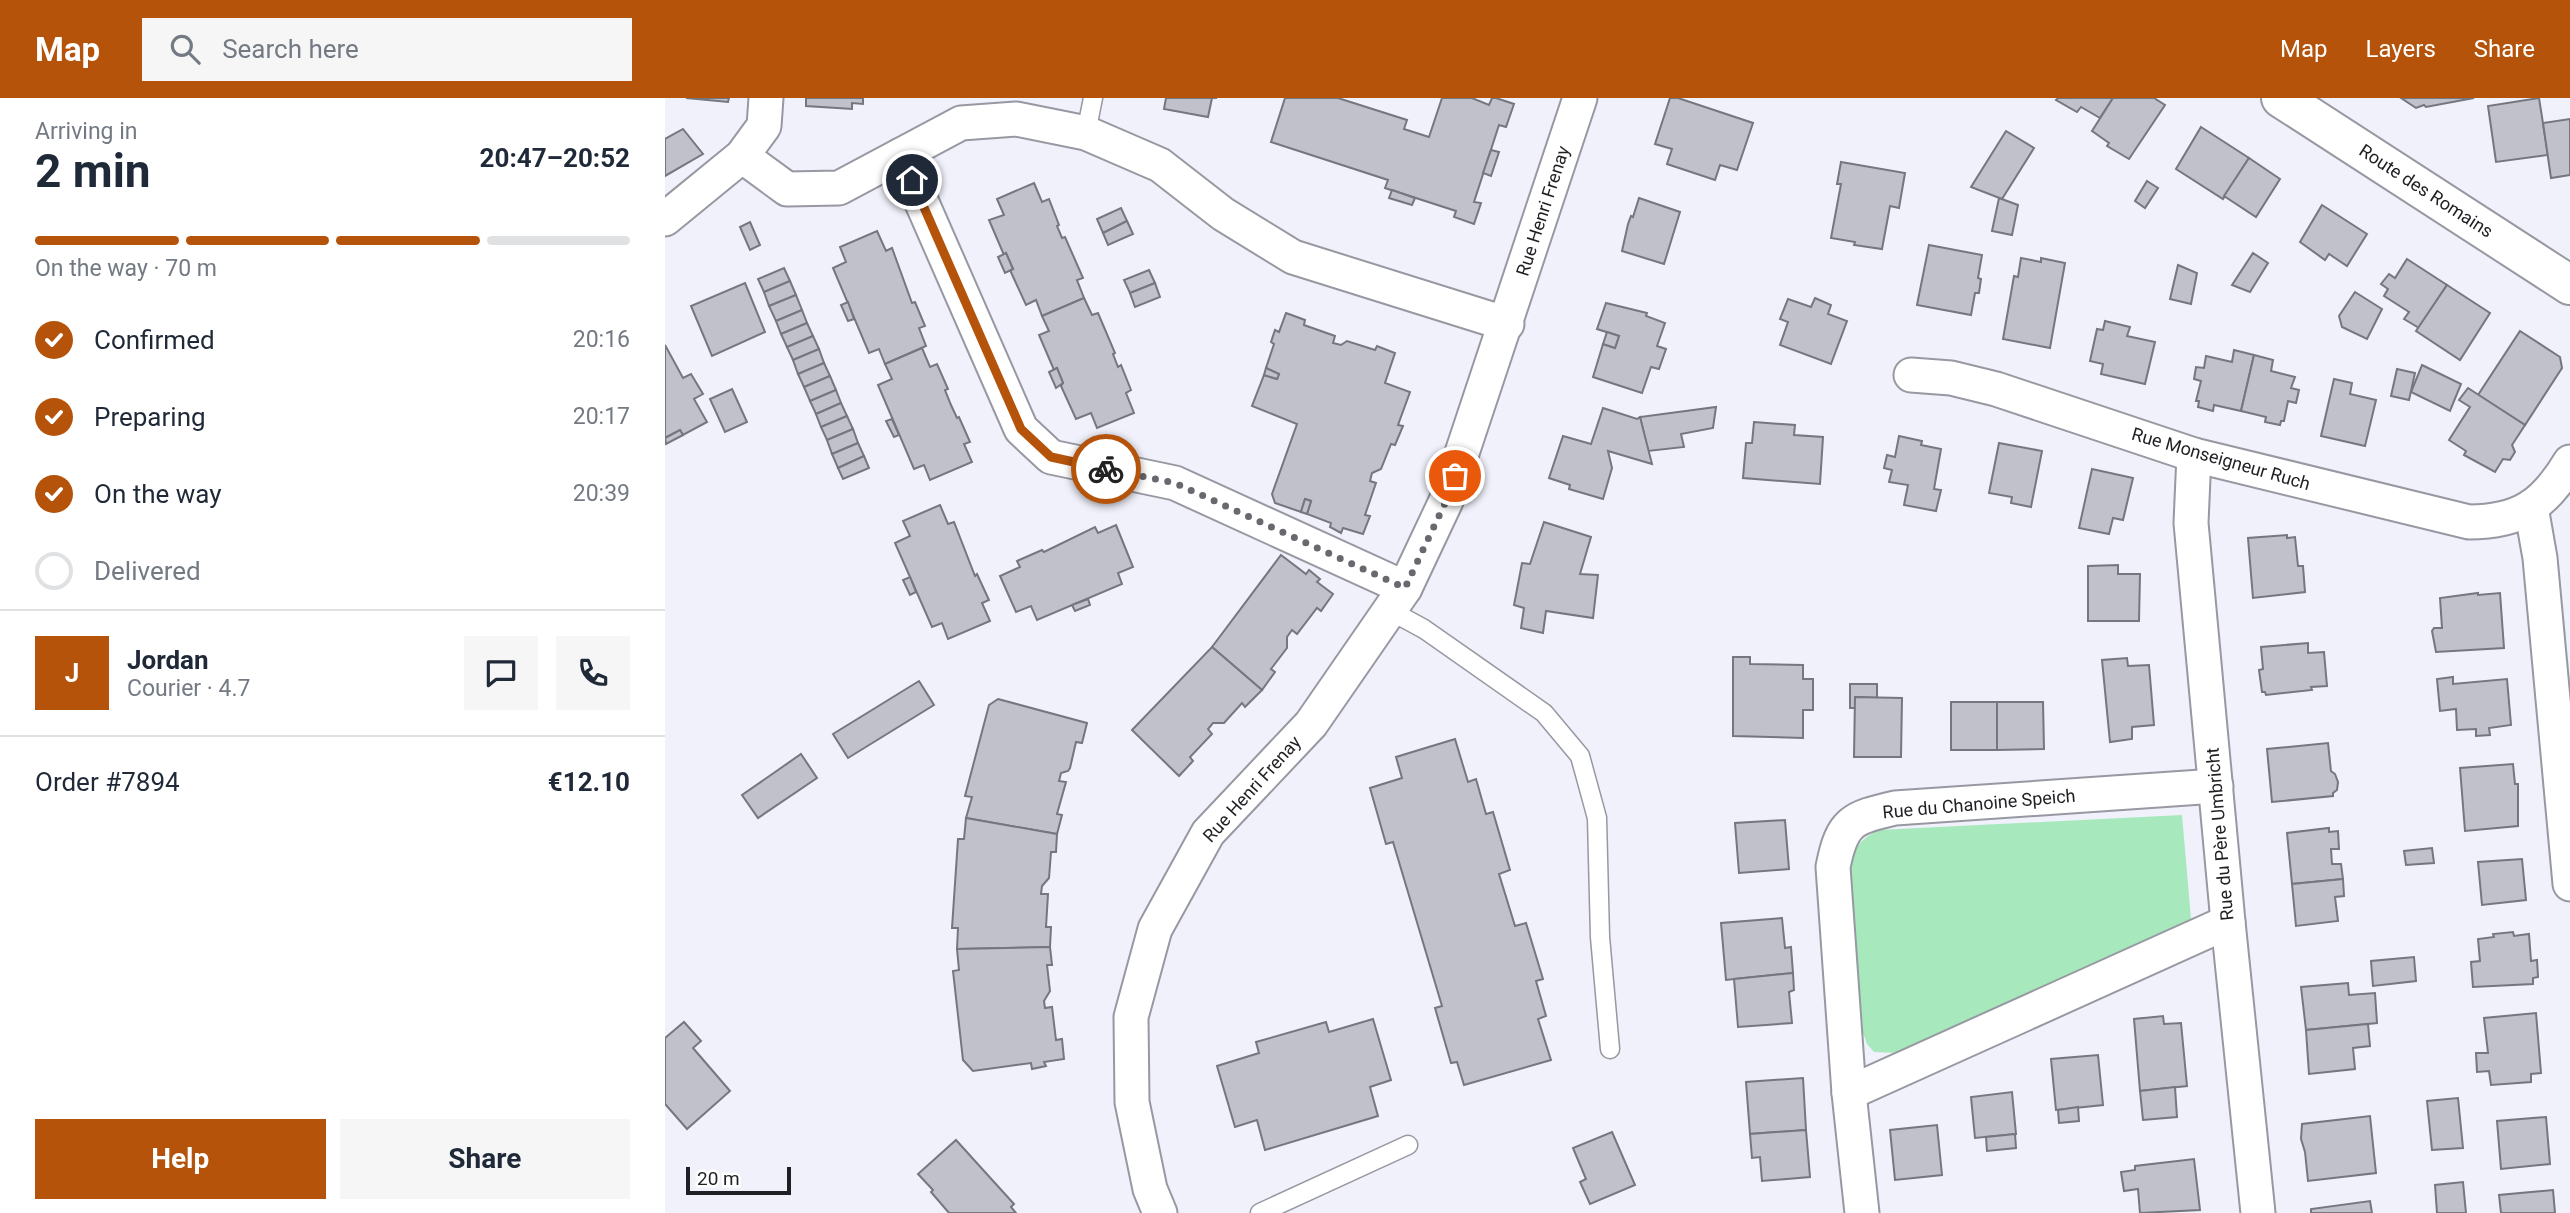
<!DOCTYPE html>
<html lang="en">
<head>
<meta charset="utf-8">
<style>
  body { margin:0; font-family:Roboto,sans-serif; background:#f6f6f7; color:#1f2937; height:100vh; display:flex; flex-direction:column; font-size:26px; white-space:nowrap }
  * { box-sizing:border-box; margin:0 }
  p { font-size:23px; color:#747a83 }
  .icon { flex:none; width:38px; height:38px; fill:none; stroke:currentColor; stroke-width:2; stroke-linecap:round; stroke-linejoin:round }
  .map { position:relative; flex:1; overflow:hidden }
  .drawer { display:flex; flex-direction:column; background:#fff; width:665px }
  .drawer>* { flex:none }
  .scale { position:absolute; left:21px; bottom:18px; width:105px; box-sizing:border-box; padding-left:7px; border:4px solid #1f2023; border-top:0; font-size:19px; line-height:24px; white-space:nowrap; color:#1f2023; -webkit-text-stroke:5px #fff; paint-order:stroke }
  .pin { position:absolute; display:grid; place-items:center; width:60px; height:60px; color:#fff; margin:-30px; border:4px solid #fff; border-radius:50%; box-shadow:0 2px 7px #0007 }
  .courier { position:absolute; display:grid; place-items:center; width:70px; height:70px; margin:-35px; border:5px solid #b45309; border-radius:50%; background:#fff; color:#222; box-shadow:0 2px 9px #0007 }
  .summary em { font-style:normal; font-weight:700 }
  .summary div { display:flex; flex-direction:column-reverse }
  .summary { display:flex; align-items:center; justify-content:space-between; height:119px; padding:0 35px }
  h1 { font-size:46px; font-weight:700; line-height:52px }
  .bar { display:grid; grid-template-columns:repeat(4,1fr); gap:10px 7px; align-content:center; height:84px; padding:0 35px }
  .bar i { height:9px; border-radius:5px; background:#e0e1e3 }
  .bar .current { background:#b45309 }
  .bar p { grid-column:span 4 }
  .line { display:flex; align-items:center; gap:18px; padding:0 35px; border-top:2px solid #e0e1e3 }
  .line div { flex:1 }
  .round { display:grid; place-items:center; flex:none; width:74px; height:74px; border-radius:0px; background:#f6f6f7 }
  ol { padding:0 35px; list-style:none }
  li { display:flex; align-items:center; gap:21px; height:77px }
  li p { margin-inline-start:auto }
  li .icon { padding:7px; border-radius:50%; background:#b45309; color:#fff; stroke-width:4 }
  li:last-child { color:#747a83 }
  li i { width:38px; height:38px; border:4px solid #e0e1e3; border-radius:50% }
  .cta { display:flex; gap:14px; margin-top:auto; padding:14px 35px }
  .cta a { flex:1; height:80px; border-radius:0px; background:#b45309; color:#fff; font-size:28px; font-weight:700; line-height:80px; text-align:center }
  .cta a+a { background:#f6f6f7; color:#1f2937 }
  header { display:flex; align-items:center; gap:42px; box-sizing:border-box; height:98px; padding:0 35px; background:#b45309; color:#fff }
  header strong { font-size:33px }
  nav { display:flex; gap:38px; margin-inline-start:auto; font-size:24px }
  .search { width:490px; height:63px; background:#f6f6f7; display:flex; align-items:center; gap:18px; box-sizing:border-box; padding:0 24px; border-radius:0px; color:#747a83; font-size:26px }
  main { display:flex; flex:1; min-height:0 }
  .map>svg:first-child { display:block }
  .green { fill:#a7e9bc }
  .building { fill:#c0c1ca; stroke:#75767e; stroke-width:2 }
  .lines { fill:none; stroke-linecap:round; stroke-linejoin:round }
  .lane-casing { stroke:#9798a1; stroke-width:21 }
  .street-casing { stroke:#9798a1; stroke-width:37 }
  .primary-casing { stroke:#9798a1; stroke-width:42 }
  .lane { stroke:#fff; stroke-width:18 }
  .street { stroke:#fff; stroke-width:33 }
  .primary { stroke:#fff; stroke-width:38 }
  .done { stroke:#68696f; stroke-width:7; stroke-dasharray:0 12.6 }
  .route { stroke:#b45309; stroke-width:9 }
  .labels { text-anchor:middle; stroke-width:5; stroke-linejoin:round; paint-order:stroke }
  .street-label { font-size:18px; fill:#1f2023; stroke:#fff }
</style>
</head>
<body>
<header>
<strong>Map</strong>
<div class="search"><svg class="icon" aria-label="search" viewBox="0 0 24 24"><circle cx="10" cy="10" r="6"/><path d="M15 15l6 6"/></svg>Search here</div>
<nav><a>Map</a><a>Layers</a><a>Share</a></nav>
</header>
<main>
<section class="drawer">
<div class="summary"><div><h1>2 min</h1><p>Arriving in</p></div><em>20:47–20:52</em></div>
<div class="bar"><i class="current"></i><i class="current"></i><i class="current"></i><i></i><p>On the way · 70 m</p></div>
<ol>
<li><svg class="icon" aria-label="check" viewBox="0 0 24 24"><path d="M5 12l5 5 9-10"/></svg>Confirmed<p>20:16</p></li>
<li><svg class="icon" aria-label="check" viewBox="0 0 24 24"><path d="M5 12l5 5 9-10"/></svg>Preparing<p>20:17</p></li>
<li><svg class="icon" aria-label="check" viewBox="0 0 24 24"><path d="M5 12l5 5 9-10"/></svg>On the way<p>20:39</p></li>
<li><i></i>Delivered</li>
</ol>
<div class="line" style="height:126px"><b class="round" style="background:#b45309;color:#fff">J</b><div><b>Jordan</b><p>Courier · 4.7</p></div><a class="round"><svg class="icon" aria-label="chat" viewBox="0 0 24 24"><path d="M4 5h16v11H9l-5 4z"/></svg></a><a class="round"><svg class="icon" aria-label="phone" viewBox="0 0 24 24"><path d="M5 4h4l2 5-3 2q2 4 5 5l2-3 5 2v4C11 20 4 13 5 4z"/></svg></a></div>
<div class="line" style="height:91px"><div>Order #7894</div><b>€12.10</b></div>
<div class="cta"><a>Help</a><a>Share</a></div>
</section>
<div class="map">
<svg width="1905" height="1115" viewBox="0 0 1905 1115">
  <rect width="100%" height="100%" fill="#f0f1fb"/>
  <path class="green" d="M 1517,717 L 1526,821 L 1233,955 L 1209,954 L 1202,946 L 1198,935 L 1185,767 C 1189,748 1197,741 1213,732 Z"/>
  <g class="building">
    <polygon points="21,0 64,0 63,4"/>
    <polygon points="141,0 198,0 198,6 187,5 187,11 141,8"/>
    <polygon points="501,0 552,0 547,0 543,19 499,11"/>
    <polygon points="620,0 673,0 742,22 739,31 764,39 777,0 807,0 824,7 827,0 831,0 849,6 841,29 834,27 809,104 816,105 809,126 789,119 791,113 720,90 723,82 606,44"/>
    <polygon points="1005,0 1013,0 1088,25 1072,72 1055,67 1050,82 1002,66 1007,51 990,46"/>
    <polygon points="1393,0 1448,0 1435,20 1416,9 1412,14 1391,2"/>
    <polygon points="1448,0 1489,0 1500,7 1464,61 1442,48 1444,45 1427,33"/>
    <polygon points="1736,0 1809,0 1761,9 1759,7 1751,10"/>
    <polygon points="1874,0 1883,57 1831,64 1823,8"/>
    <polygon points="1905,21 1905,77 1886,80 1878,25"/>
    <polygon points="1536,29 1584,60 1558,101 1511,71"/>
    <polygon points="18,31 38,56 0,78 0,41"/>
    <polygon points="1341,33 1369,50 1337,101 1306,89"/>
    <polygon points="826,52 834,54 826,78 818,75"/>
    <polygon points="1584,60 1615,81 1591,119 1559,98"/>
    <polygon points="1176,64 1240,75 1234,110 1225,108 1217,151 1189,147 1190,144 1166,140 1176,86 1172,86"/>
    <polygon points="1482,83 1493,90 1480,110 1470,103"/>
    <polygon points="369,85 377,104 384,101 394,127 392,128 397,140 400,139 418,180 412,182 419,200 377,218 371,202 361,207 345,172 348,171 341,155 339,157 324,122 339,117 332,101"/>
    <polygon points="727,92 750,100 747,107 724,100"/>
    <polygon points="974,100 1015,114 999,166 957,153 963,126 966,118 968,119"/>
    <polygon points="1334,100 1353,107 1347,137 1327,133"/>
    <polygon points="1657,107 1702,136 1682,168 1664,156 1660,162 1635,144"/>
    <polygon points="456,110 462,123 438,135 432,121"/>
    <polygon points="462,123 468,136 443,147 438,135"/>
    <polygon points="85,124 95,147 85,152 75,129"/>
    <polygon points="212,133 221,153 227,150 247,205 250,204 260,228 254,230 261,248 220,266 214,251 204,255 168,170 181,164 175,149"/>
    <polygon points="1264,147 1317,157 1313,180 1316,181 1314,195 1310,195 1306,217 1252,207"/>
    <polygon points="341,155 348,171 340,175 333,159"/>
    <polygon points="1588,155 1603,165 1585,194 1567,187"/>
    <polygon points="1356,160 1376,164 1376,160 1400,165 1385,250 1338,241 1349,178 1353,179"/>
    <polygon points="1742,161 1782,187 1754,230 1739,221 1744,214 1719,198 1723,191 1716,186 1724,176 1730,180"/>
    <polygon points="1513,167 1532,175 1526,206 1505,201"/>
    <polygon points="119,170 125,183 99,194 93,181"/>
    <polygon points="484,172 490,185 465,195 459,182"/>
    <polygon points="125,183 131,197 104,208 99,194"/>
    <polygon points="80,185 100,234 47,258 26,208"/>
    <polygon points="490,185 495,199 470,209 465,195"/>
    <polygon points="1782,187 1825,215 1795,262 1751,233"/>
    <polygon points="1690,194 1717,211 1702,241 1677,229 1674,218"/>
    <polygon points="131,197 137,212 111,223 104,208"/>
    <polygon points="419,200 427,217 433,215 450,255 448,256 453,269 456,267 466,292 461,295 469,315 432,330 426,315 411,321 396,288 398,285 392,270 389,272 374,237 384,233 377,218"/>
    <polygon points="1150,200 1166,207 1163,216 1182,223 1166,266 1115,247 1123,224 1115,221 1123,201 1146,209"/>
    <polygon points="183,204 189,221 183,223 176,207"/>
    <polygon points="941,205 982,215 981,218 1000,225 992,248 1001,251 994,271 986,269 977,295 928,279 938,246 950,250 954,238 932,231"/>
    <polygon points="137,212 142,225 116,236 111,223"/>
    <polygon points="621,215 640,222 639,227 670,238 668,245 676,247 682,243 710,252 712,248 730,255 720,285 745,294 733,327 738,328 730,347 726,346 716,371 707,375 705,383 711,385 700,417 705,418 698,436 678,430 676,435 665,429 666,425 642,416 646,403 640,401 636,414 610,405 607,396 632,326 587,308 599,277 612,281 614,276 601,270 609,246 606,244 610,232 614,234"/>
    <polygon points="1440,223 1465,229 1462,238 1490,244 1480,286 1436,276 1438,266 1425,263 1432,231 1438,232"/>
    <polygon points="142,225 148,238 122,249 116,236"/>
    <polygon points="1855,233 1895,259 1897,270 1860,327 1813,297"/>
    <polygon points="942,234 954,238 950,250 938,246"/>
    <polygon points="148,238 154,251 128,262 122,249"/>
    <polygon points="0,247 18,280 26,276 38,296 29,301 42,324 18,337 15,332 0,340"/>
    <polygon points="257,250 265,269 272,266 283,291 280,292 286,307 292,320 294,319 305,344 299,346 307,364 265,382 259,367 249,371 213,287 227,281 220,266"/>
    <polygon points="154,251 159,265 133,276 128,262"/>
    <polygon points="1569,252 1589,257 1576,313 1549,307 1548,313 1533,309 1534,303 1531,303 1536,283 1529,281 1531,269 1539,270 1541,258 1567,264"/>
    <polygon points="1589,257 1608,262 1606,273 1630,279 1626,290 1634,292 1631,305 1623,303 1619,323 1616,323 1615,327 1600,324 1601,319 1576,313"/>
    <polygon points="159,265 165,278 139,289 133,276"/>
    <polygon points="1757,267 1796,286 1785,313 1746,294"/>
    <polygon points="392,270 398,285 391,290 384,274"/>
    <polygon points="601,270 614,276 612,281 599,277"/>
    <polygon points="1732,271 1750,275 1744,302 1726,298"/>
    <polygon points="165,278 171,292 145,303 139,289"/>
    <polygon points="1669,281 1687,285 1685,296 1711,302 1700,348 1656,338"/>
    <polygon points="1803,290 1860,327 1847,347 1850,354 1845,362 1838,361 1830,374 1799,357 1801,353 1784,342 1805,309 1794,302"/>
    <polygon points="67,291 82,324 60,334 45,301"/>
    <polygon points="171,292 176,305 151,316 145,303"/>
    <polygon points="176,305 182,318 156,329 151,316"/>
    <polygon points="1051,309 1048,330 1016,336 1019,349 983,353 975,319"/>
    <polygon points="938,310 972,321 975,319 987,366 943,353 947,370 938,401 904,391 905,387 884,380 898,338 926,346"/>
    <polygon points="182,318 188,331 162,342 156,329"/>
    <polygon points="227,321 234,337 229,339 221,323"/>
    <polygon points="1089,324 1130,327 1129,337 1158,339 1155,386 1078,380 1081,345 1087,345"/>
    <polygon points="188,331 193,345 167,356 162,342"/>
    <polygon points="15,332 18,337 1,346 0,340"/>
    <polygon points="1234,338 1257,343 1256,347 1276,351 1269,391 1276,392 1271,413 1239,407 1243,387 1224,384 1227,372 1219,370 1222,357 1230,359"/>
    <polygon points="193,345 199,358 173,370 167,356"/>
    <polygon points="1334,345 1377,353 1366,409 1346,405 1347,399 1324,395"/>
    <polygon points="199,358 204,370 178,381 173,370"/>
    <polygon points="1427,371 1468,380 1458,422 1448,420 1444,436 1414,430"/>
    <polygon points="640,401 646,403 642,416 636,414"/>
    <polygon points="275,407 283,426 289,424 310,478 312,476 324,502 317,505 325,523 283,541 277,525 267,529 230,445 245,438 238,423"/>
    <polygon points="879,424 926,439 915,476 933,477 928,520 881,513 878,535 856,530 859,510 849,507 857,465 865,466"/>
    <polygon points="451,427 468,469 453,475 457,486 372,522 366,508 351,514 335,478 355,469 352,463 377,452 379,454 430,429 433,435"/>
    <polygon points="1622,437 1622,440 1630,439 1633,468 1638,468 1640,494 1588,500 1583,440"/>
    <polygon points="616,457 641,476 644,472 655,481 652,484 668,496 656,513 652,510 632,536 627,532 622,539 622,550 606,571 610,574 597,592 547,549"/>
    <polygon points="1453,467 1453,476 1475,476 1474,523 1423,523 1423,468"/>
    <polygon points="245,479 251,494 245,497 238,482"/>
    <polygon points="1813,495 1813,497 1835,495 1839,550 1771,554 1767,533 1769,530 1777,530 1775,500"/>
    <polygon points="423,501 425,507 410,513 407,507"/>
    <polygon points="1643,545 1643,555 1659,554 1662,588 1646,589 1647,592 1601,597 1600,594 1597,594 1594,572 1598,571 1596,549"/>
    <polygon points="547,549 597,592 580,609 577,605 559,625 548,625 543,631 547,636 525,659 528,663 514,678 467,632"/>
    <polygon points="1068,559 1085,559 1085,566 1138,567 1138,581 1148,581 1148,612 1138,612 1138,640 1068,638"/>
    <polygon points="1462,560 1463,568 1484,567 1489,627 1467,629 1467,641 1445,644 1437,562"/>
    <polygon points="1788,579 1788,586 1842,581 1846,627 1824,630 1825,637 1811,638 1811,631 1792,632 1791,611 1775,613 1772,581"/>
    <polygon points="254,583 269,607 183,660 168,636"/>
    <polygon points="1185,586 1212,586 1212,600 1190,599 1190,610 1185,610"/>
    <polygon points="1190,599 1237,600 1236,659 1189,659"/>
    <polygon points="333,601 422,625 417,645 411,644 405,670 403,673 396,675 394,683 401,684 392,716 397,717 392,736 301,720 307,699 300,698 324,607"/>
    <rect x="1286" y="604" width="46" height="48"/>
    <polygon points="1332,604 1378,604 1379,651 1332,652"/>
    <polygon points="790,641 803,684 811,681 821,716 828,714 845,772 834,776 850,828 861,825 878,881 871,883 881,918 873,921 886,962 799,987 792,964 786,965 770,910 777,908 728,744 721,746 705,690 737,680 731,659"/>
    <polygon points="1663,645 1666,673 1670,676 1673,684 1672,692 1668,695 1668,698 1607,704 1602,651"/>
    <polygon points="136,656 152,680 93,720 77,697"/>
    <polygon points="1848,666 1850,686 1853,686 1853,728 1800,733 1795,670"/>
    <polygon points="301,720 392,736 391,754 386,754 384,780 377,788 376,796 383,796 381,829 386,829 385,849 292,851 293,830 287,830 293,741 299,741"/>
    <polygon points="1120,722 1124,771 1074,775 1070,725"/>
    <polygon points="1664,730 1664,734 1673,733 1674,751 1666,751 1667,766 1676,766 1678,781 1627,786 1622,735"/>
    <polygon points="1767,750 1769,765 1741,767 1739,753"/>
    <polygon points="1857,761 1861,802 1817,807 1813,764"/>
    <polygon points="1678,781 1679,798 1670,799 1673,823 1631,828 1627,786"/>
    <polygon points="1117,820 1120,850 1126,849 1128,875 1061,882 1056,825"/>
    <polygon points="1848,834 1849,838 1864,836 1866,863 1872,862 1873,879 1868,880 1868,886 1808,889 1806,864 1815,863 1813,841 1829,839 1828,836"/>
    <polygon points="385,849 387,867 382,867 385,893 379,903 380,910 387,909 391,942 397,941 399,961 379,964 381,968 367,971 366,965 308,973 298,962 288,873 294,872 292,851"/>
    <polygon points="1749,859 1751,883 1708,888 1706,863"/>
    <polygon points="1128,875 1129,892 1124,894 1127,925 1073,929 1069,881"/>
    <polygon points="1683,885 1684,897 1710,895 1712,925 1641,932 1636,889"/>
    <polygon points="1871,915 1876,975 1866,976 1866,984 1826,987 1824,973 1812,974 1811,955 1823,955 1819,920"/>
    <polygon points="1498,918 1499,926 1516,925 1522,988 1475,993 1469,921"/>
    <polygon points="708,921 726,982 705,989 713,1018 600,1052 592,1022 570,1029 552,968 594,955 591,944 661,924 664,934"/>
    <polygon points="19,924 36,943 28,950 65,993 22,1031 0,1006 0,940"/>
    <polygon points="1703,926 1705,948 1688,950 1690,971 1644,976 1641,932"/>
    <polygon points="1433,957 1438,1007 1391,1012 1386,961"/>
    <polygon points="1138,980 1141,1032 1085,1036 1081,984"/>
    <polygon points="1510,989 1512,1019 1478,1022 1475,993"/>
    <polygon points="1347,994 1351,1036 1310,1040 1306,999"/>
    <polygon points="1793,1000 1798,1050 1767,1052 1762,1003"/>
    <polygon points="1413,1009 1414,1023 1394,1025 1393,1012"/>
    <polygon points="1705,1018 1711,1075 1643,1083 1640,1054 1636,1041 1637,1026"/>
    <polygon points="1881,1019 1885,1066 1836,1071 1832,1023"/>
    <polygon points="1272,1027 1277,1077 1230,1082 1225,1032"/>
    <polygon points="1141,1032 1145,1079 1097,1083 1095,1059 1087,1060 1085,1036"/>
    <polygon points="947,1034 970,1087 925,1106 915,1084 921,1081 908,1050"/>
    <polygon points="1350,1036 1351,1050 1322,1053 1321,1039"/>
    <polygon points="291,1042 349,1106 346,1109 351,1115 284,1115 266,1094 268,1092 253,1076"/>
    <polygon points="1529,1061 1535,1112 1475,1115 1473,1091 1459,1093 1456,1074 1470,1072 1470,1068"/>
    <polygon points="1798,1084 1801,1115 1772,1115 1770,1087"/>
    <polygon points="1888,1092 1890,1115 1836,1115 1834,1097"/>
    <polygon points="1705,1103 1707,1115 1646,1115 1646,1111"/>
  </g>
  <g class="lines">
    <g class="lane-casing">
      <g id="lane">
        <polyline points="421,35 428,0"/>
        <polyline points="724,512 759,531 879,615 915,658 932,720 935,839 945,951"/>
        <polyline points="595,1115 743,1047"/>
      </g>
    </g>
    <g class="street-casing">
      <g id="street">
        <polyline points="236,57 356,331 386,359 510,385 740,490"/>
        <polyline points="77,58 122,91 174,90 296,25 351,21 421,35 495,67 558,116 628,159 842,226"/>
        <polyline points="0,121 77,58 99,28 101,0"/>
        <path d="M 1246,277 L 1286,280 L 1331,291 L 1529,357 L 1804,424 C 1855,424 1879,407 1905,364"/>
        <polyline points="1529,357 1526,425 1563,824 1593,1115"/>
        <polyline points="1866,409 1875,460 1905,786"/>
        <polyline points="1184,995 1563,824"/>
        <polyline points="495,1115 485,1091 467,1004 466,919 490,831 543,735 646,626 740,490 781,403 915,0"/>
        <path d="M 1197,1115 L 1184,995 L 1168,769 C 1177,723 1187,720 1230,710 L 1551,688"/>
      </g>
    </g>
    <g class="primary-casing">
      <polyline id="primary" points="1616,0 1905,187"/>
    </g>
    <use href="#lane" class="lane"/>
    <use href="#street" class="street"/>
    <use href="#primary" class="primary"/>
  </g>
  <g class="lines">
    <polyline class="done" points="441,371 510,385 740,490 781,403 790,378"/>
    <polyline class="route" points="247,82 356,331 386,359 441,371"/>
  </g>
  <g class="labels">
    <g class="street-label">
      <text transform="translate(1761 93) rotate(33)" y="6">Route des Romains</text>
      <text transform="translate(878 113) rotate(-72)" y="6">Rue Henri Frenay</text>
      <text transform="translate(1556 361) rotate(16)" y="6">Rue Monseigneur Ruch</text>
      <text transform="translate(587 691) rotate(-48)" y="6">Rue Henri Frenay</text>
      <text transform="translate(1314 706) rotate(-5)" y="6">Rue du Chanoine Speich</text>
      <text transform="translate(1555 736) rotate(-95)" y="6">Rue du Père Umbricht</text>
    </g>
  </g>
</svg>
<div class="scale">20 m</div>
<div class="pin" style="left:790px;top:378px;background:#ea580c"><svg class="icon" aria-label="bag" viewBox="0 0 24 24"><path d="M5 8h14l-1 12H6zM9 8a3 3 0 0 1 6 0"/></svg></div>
<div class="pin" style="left:247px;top:82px;background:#1f2937"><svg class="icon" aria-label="home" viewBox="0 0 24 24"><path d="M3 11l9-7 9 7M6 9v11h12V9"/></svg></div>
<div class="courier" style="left:441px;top:371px"><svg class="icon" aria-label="bike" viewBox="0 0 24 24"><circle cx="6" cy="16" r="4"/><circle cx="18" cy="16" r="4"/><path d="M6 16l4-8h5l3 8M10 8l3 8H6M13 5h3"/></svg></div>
</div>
</main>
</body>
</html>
